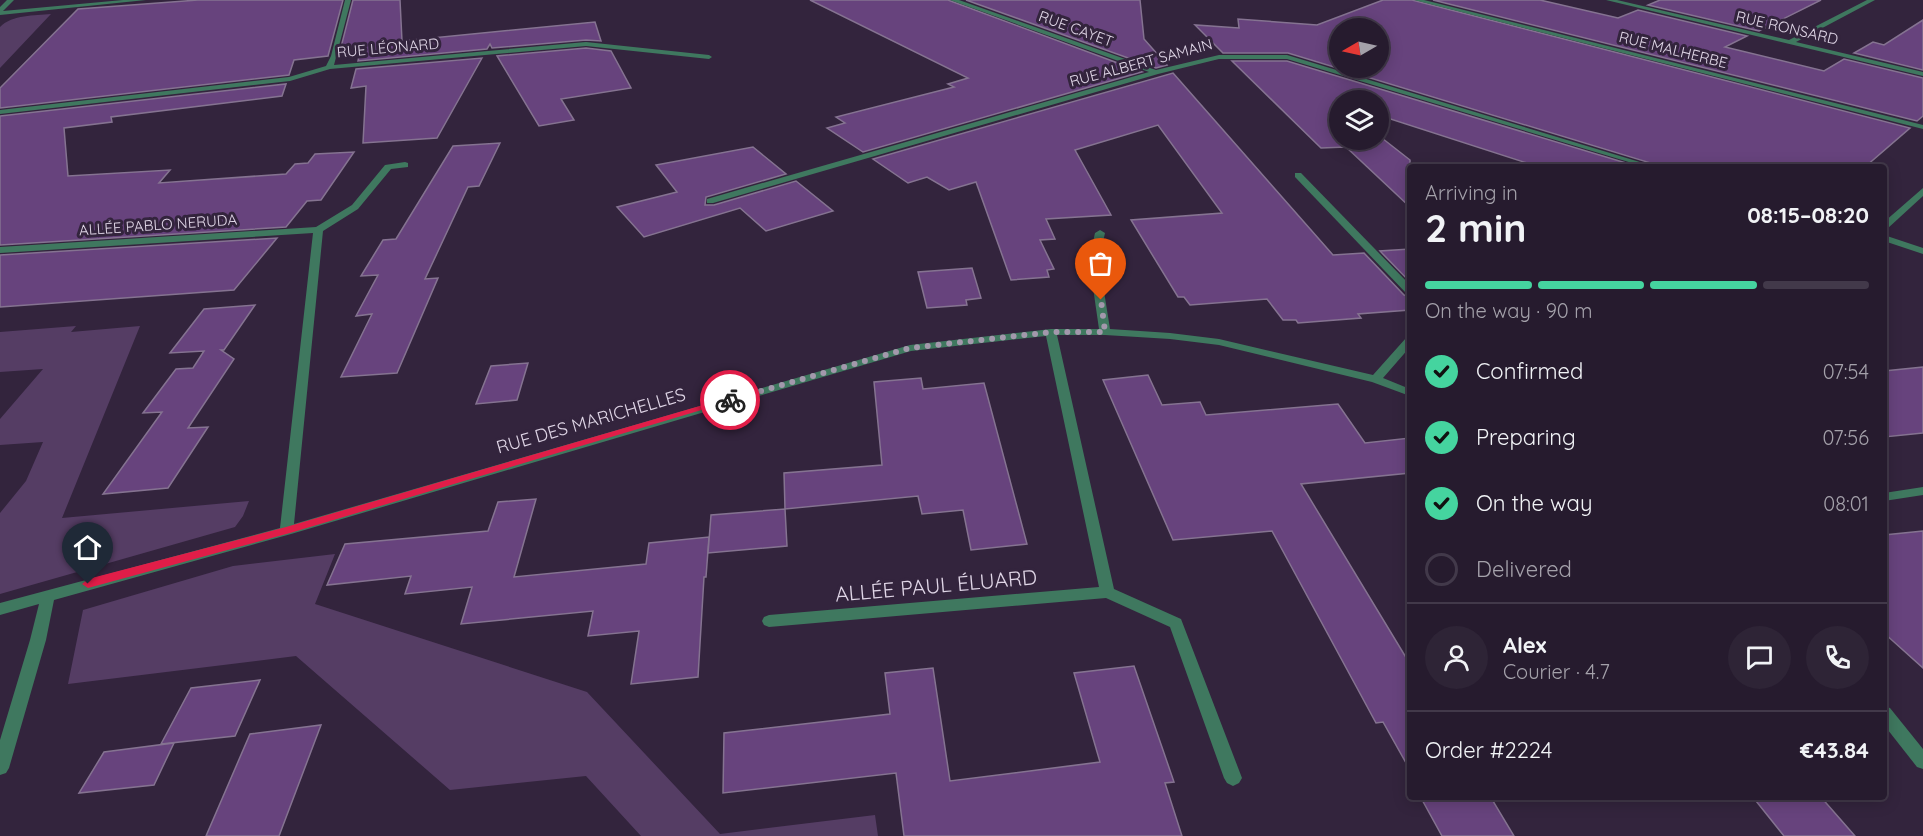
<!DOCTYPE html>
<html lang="en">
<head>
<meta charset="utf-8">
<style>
  body { margin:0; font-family:Quicksand,sans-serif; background:#2e2436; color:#f1f3f6; height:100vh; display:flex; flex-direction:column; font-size:22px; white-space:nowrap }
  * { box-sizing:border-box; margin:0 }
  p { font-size:20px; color:#a4a1aa }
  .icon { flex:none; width:33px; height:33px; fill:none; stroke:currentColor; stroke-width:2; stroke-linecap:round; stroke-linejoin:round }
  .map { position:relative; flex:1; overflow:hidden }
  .details { position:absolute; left:1407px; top:164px; width:480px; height:636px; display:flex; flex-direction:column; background:#261b2e; border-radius:6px; box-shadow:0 3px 15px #0003,0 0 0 2px #42394a }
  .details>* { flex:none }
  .needle { width:39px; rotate:261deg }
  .tools { position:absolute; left:1329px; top:18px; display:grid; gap:12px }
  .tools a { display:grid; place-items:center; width:60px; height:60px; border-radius:50%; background:#261b2e; box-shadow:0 3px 15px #0003,0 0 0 2px #42394a; font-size:30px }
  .pin { position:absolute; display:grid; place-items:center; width:51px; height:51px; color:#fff; margin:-62px -26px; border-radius:50% 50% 50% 0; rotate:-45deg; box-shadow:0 0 6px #0007 }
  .pin .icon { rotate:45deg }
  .courier { position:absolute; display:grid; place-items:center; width:60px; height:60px; margin:-30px; border:4px solid #e11d48; border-radius:50%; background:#fff; color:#222; box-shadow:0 2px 8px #0007 }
  .head em { font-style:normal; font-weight:700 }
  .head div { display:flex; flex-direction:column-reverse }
  .head { display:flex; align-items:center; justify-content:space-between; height:102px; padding:0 18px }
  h1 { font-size:39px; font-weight:700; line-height:45px }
  .bar { display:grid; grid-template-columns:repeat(4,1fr); gap:9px 6px; align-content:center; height:72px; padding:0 18px }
  .bar i { height:8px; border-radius:4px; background:#42394a }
  .bar .current { background:#45d49f }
  .bar p { grid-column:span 4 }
  .line { display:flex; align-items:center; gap:15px; padding:0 18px; border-top:2px solid #42394a }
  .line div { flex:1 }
  .round { display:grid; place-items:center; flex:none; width:63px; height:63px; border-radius:32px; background:#2e2436 }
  ol { padding:0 18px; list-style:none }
  li { display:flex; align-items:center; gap:18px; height:66px }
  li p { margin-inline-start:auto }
  li .icon { padding:6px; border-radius:50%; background:#45d49f; color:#111; stroke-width:4 }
  li:last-child { color:#a4a1aa }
  li i { width:33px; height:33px; border:3px solid #42394a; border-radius:50% }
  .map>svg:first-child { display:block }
  .green { fill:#553d64 }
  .building { fill:#67437d; stroke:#857391; stroke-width:1.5; fill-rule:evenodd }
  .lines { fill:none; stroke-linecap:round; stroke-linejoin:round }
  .street { fill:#3f785f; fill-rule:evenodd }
  .route { fill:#e11d48 }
  .done { stroke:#a398ac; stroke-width:6; stroke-dasharray:0 10.8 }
  .labels { text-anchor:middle; stroke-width:6; stroke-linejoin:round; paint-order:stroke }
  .far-street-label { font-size:15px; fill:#e0d6e7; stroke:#33243d }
  .street-label { font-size:18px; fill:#e0d6e7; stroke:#33243d }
  .near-street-label { font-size:21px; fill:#e0d6e7; stroke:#33243d }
</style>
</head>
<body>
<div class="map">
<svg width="1923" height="836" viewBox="0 0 1923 836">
  <rect width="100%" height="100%" fill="#33243d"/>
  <g class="green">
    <path d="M 51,14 L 0,68 L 0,27 C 13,14 34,16 51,14 Z"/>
    <polygon points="76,326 71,332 140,326 62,518 249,501 243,516 235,527 0,594 0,513 26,481 43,442 0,445 0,419 43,369 0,372 0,332"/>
    <polygon points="335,554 315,604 587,692 720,834 875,815 878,836 641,836 586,776 450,790 296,656 68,684 83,610 233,566"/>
  </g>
  <g class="building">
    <polygon points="198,0 343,0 328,56 294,60 289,75 0,108 0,88 78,9"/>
    <polygon points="353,0 400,0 402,41 595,22 601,41 586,40 492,48 490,44 487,49 358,61 360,52 339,55"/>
    <polygon points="810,0 948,0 1142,72 863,152 827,128 845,123 836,117 954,87 948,84 968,78"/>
    <polygon points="966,0 1140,0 1144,39 1167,65 1156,68"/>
    <path d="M 1383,0 L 1412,0 L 1910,128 L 1866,166 L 1655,166 L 1654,164 L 1288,53 L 1223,53 L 1195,25 L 1239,28 L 1238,19 L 1317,25 ZM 1340,28 L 1378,28 L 1378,68 L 1340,68 Z"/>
    <polygon points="1433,0 1540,0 1618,18 1638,10 1747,36 1725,47 1824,71 1844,59 1923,78 1923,116 1917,121"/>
    <polygon points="1660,0 1821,0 1759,31 1648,5"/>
    <polygon points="1923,20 1923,70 1854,53 1873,42 1884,45"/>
    <polygon points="586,48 611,51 631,88 561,99 574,120 539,126 497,56"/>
    <polygon points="482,58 437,138 363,143 366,86 351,88 356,69"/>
    <polygon points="1232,61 1287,61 1636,166 1536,166 1378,115 1378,100 1336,101 1340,104 1340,140 1378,140 1378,135 1410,160 1410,207 1346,147 1321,148"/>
    <polygon points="1173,73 1333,255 1364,253 1404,295 1410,296 1410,310 1358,314 1361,318 1298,323 1296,320 1283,320 1267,299 1190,305 1184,297 1178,297 1131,220 1222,213 1158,125 1075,150 1111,215 1046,219 1055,239 1040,240 1054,269 1047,270 1049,277 1011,280 976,182 949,190 927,177 908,183 873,159"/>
    <polygon points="286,84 282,96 111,117 112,122 64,128 68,176 170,170 159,183 286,174 295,164 308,163 315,154 354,152 321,200 307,201 286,227 0,245 0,116"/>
    <polygon points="500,143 479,186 468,187 425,279 438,278 397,373 341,377 372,314 356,316 378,275 361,276 383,240 396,239 453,146"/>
    <polygon points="753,147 786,174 706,197 705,205 714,205 796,181 833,211 766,231 740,208 644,237 617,207 677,192 656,165"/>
    <polygon points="277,238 234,290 0,307 0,255"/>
    <polygon points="1410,249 1410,282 1380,251"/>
    <polygon points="972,268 981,298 966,300 967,305 927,308 918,272"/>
    <polygon points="255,305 224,350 221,350 234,359 188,428 208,427 168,488 103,494 162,412 143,413 176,369 193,368 204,351 170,353 204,309"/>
    <polygon points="528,363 517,400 476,404 491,366"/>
    <polygon points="1923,367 1923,433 1884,437 1884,371"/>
    <polygon points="1148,375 1162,405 1200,402 1206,415 1338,404 1365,443 1410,438 1410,473 1301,484 1410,664 1410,770 1383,722 1376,723 1272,531 1173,540 1103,380"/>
    <polygon points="921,378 923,389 984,383 1027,544 971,550 963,510 922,514 918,496 785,509 784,473 882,465 874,382"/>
    <polygon points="536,499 514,577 646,564 649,543 709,537 706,577 704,577 698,677 631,684 639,631 588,636 593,611 461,624 472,587 405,594 411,576 327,585 345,544 488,531 498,502"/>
    <polygon points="785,509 787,546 708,553 711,515"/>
    <polygon points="1923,531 1923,668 1884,633 1884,535"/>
    <polygon points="1134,666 1174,782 1165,783 1182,836 904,836 896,773 723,793 724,733 890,714 885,673 933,668 950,781 1100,762 1074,673"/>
    <polygon points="260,680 235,736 161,744 191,688"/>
    <polygon points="321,725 279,836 206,836 250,734"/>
    <polygon points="174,743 154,785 79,793 104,752"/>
    <polygon points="1420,796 1490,796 1514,836 1442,836"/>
    <polygon points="1752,796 1820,796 1855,836 1784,836"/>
  </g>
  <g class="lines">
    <g class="street">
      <polygon points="7,0 14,0 3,11 123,0 146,0 0,15 0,7"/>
      <polygon points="345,0 351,0 334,65 586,42 709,55 712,57 709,59 586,46 330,69 290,81 0,114 0,110 289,77 326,66 331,56"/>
      <polygon points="950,0 959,0 1156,70 1219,55 1287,55 1653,166 1642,166 1287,59 1219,59 1158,74 713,203 707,203 707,199 1149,72"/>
      <polygon points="1414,0 1424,0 1923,125 1923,129"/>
      <polygon points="1606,0 1617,0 1789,40 1867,0 1875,0 1796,42 1923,72 1923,76"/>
      <polygon points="405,162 408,163 408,167 391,169 358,209 323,231 294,524 910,345 1051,329 1099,329 1089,260 1095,233 1100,230 1105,233 1099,260 1110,329 1170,333 1219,339 1373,375 1406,338 1410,337 1410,347 1383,378 1410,389 1410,396 1372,382 1219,345 1170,339 1105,335 1057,335 1114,589 1181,619 1242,778 1239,783 1233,786 1227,783 1224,778 1170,627 1106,598 769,627 764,625 762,621 764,617 769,615 1099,587 1046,336 911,351 291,534 54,600 46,640 9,768 6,773 0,775 0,740 30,640 39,604 0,615 0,603 280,528 313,233 0,253 0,247 316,227 352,205 385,165"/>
      <polygon points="1295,173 1301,173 1410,285 1410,294 1406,293 1295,177"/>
      <polygon points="1923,188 1923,196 1887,229 1884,230 1884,222"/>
      <polygon points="1884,235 1923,248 1923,254 1884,241"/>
      <polygon points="1923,487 1923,495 1884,501 1884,493"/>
      <polygon points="1884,706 1890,708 1923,749 1923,769 1917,767 1884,725"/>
    </g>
  </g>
  <polygon class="route" points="727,398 735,400 290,533 88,588 82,584 88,579 286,527"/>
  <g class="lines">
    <polyline class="done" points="730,400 910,348 1052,332 1105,332 1101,300"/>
  </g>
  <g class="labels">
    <g class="far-street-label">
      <text transform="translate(1787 28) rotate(13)" y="5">RUE RONSARD</text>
      <text transform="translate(1076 29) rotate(20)" y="5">RUE CAYET</text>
      <text transform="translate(388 48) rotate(-5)" y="5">RUE LÉONARD</text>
      <text transform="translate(1673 50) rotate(14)" y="5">RUE MALHERBE</text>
      <text transform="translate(1141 63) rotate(-15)" y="5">RUE ALBERT SAMAIN</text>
      <text transform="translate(158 225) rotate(-4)" y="5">ALLÉE PABLO NERUDA</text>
    </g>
    <g class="street-label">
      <text transform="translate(591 421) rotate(-16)" y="6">RUE DES MARICHELLES</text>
    </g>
    <g class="near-street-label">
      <text transform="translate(936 586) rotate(-5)" y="7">ALLÉE PAUL ÉLUARD</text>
    </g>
  </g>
</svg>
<div class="tools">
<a><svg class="needle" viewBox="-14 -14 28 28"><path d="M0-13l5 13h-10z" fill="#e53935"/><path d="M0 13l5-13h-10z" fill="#a4a1aa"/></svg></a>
<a><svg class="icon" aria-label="layers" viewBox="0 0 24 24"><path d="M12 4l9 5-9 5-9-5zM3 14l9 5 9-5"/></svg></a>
</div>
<div class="pin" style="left:1101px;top:300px;background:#ea580c"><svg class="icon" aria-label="bag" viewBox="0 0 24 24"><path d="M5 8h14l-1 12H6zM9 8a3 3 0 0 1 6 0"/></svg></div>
<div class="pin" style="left:88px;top:584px;background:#1f2937"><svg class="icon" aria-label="home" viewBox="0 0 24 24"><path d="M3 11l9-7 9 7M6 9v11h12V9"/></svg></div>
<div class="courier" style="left:730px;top:400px"><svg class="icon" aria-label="bike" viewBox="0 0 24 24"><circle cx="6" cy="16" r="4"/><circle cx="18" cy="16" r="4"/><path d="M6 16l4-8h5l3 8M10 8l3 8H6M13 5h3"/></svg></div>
<section class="details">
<div class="head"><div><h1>2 min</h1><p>Arriving in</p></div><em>08:15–08:20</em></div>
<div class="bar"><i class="current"></i><i class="current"></i><i class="current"></i><i></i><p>On the way · 90 m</p></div>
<ol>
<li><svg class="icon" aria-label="check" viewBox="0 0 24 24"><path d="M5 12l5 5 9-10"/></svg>Confirmed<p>07:54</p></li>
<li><svg class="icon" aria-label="check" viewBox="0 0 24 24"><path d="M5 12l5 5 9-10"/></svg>Preparing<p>07:56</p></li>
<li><svg class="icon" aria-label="check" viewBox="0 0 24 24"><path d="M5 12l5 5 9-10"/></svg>On the way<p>08:01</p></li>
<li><i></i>Delivered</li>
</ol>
<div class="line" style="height:108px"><a class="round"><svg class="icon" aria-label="person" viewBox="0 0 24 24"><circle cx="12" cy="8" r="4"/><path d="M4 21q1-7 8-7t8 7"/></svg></a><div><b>Alex</b><p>Courier · 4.7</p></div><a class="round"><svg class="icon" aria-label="chat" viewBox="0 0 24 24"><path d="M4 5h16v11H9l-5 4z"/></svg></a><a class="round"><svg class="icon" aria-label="phone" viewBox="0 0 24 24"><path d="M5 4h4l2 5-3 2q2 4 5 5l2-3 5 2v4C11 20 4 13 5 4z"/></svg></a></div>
<div class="line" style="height:78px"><div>Order #2224</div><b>€43.84</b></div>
</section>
</div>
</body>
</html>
